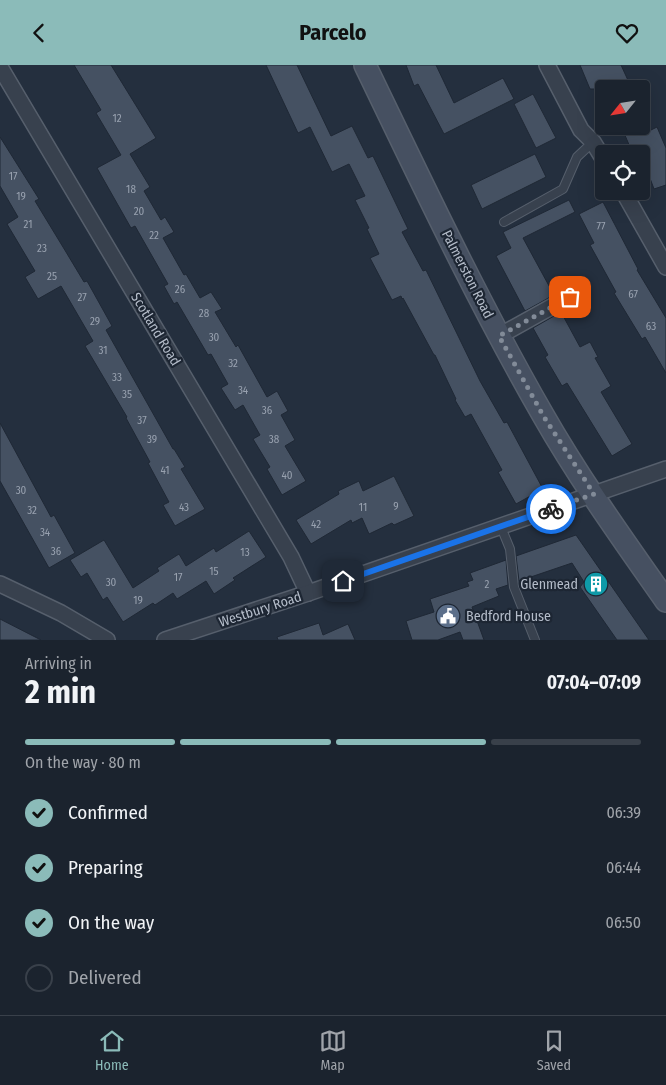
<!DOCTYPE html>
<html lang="en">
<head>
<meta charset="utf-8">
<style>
  body { margin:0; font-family:"Fira Sans Condensed",sans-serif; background:#282f3a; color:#f1f3f6; height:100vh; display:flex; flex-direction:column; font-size:19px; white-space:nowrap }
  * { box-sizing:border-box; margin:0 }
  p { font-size:16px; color:#a0a4aa }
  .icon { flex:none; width:28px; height:28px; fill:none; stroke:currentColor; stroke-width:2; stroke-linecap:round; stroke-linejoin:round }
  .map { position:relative; height:575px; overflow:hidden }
  .side { display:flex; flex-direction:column; background:#1b232e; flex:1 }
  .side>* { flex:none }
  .needle { width:32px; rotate:240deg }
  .fabs { position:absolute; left:595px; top:15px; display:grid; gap:10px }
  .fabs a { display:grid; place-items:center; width:55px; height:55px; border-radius:5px; background:#1b232e; box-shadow:0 5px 20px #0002,0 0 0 1px #39404a; font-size:25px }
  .pin { position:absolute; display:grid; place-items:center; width:42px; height:42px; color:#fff; margin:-21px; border-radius:10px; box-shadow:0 2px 8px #0006 }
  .courier { position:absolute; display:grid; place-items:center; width:50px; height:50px; margin:-25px; border:4px solid #1a73e8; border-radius:50%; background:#fff; color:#222; box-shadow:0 1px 6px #0007 }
  .overview em { font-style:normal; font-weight:700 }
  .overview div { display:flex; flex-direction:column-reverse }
  .overview { display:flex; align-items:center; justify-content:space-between; height:85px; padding:0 25px }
  h1 { font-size:32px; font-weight:700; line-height:38px }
  .bar { display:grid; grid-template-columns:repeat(4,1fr); gap:8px 5px; align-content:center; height:60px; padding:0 25px }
  .bar i { height:6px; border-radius:4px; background:#39404a }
  .bar .selected { background:#8bbbb9 }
  .bar p { grid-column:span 4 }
  ol { padding:0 25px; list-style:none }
  li { display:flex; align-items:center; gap:15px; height:55px }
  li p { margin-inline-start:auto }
  li .icon { padding:5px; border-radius:50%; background:#8bbbb9; color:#111; stroke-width:4 }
  li:last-child { color:#a0a4aa }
  li i { width:28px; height:28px; border:2px solid #39404a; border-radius:50% }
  header { display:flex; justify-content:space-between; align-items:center; height:65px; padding:0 25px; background:#8bbbb9; color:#111; font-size:22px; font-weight:700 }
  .menu { display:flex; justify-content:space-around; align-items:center; height:70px; border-top:1px solid #39404a; background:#1b232e; font-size:14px; color:#a0a4aa }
  .menu a { display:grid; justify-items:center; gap:2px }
  .menu .selected { color:#8bbbb9 }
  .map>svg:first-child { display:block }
  .building { fill:#455162; stroke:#1f2835 }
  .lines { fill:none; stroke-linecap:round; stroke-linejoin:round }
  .lane-casing { stroke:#565f6c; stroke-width:10 }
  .street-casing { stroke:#565f6c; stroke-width:18 }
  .secondary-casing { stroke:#565f6c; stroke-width:24 }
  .lane { stroke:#38414e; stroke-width:8 }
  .street { stroke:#38414e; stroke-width:15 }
  .secondary { stroke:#465061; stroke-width:21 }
  .done { stroke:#828b98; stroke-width:5; stroke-dasharray:0 9 }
  .route { stroke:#1a73e8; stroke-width:6 }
  .labels { text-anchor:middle; stroke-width:4.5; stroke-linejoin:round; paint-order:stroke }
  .number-label { font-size:11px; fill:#98a1af }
  .street-label { font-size:14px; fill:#b4bcc9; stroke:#1d2633 }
  .poi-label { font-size:14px; fill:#b4bcc9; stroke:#1d2633; text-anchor:end }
</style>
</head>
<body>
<header><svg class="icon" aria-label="back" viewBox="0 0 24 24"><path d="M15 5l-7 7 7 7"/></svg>Parcelo<svg class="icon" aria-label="heart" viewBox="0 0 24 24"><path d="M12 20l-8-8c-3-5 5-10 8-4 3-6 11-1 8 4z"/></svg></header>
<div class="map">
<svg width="666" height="575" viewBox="0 0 666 575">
  <rect width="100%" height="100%" fill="#242f3e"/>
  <g class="building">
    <polygon points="74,0 111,0 156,73 130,89 150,122 144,126 161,155 165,152 174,167 163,173 184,210 186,209 200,233 211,227 222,244 215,247 236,282 238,280 267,332 277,326 288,346 281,350 295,375 285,381 306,416 282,430 267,404 270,402 253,374 260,370 243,340 235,345 221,323 228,319 211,289 208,290 177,237 174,239 164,221 168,219 135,161 131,163 97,103 121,90 96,48 101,45"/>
    <polygon points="266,0 297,0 331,71 352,61 368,93 373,91 408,164 402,167 423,206 426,205 480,316 504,358 507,357 543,424 516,439 498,407 502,405 471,349 465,352 455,335 456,334 435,290 434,290 403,233 402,234 401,231 392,235 370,193 379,189 367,164 369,163 355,135 365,131 349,99 332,107 310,62 298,68"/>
    <polygon points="406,0 436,0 454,38 503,13 514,34 444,69 418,19 414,21"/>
    <polygon points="580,0 621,0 632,24 605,24 604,21 604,24 590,24"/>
    <polygon points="533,29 556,73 536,83 514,39"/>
    <polygon points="621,61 649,61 651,65 657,62 666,83 666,120 654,124 641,89 633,89"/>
    <polygon points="0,72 39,134 35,136 66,187 84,217 87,216 112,261 106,265 173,384 174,384 185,402 181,404 205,444 175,461 163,440 169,437 148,398 150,397 126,353 127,352 85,281 93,276 61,221 38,234 25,212 35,206 7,159 18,152 0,121"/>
    <polygon points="535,89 546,112 482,144 471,120"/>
    <polygon points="569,135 575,147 523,173 554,230 525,246 496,191 511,183 503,167"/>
    <polygon points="603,137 638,204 637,205 666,253 666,308 645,272 642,274 614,228 616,227 590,180 594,178 579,149"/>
    <polygon points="561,247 580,282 590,277 598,292 595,293 611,321 601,327 632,379 612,391 567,318 562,321 545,292 548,290 533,263"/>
    <polygon points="0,358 51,452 54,450 75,488 49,503 0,416"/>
    <polygon points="394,411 414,451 394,460 392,458 369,469 362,453 352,458 351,455 311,479 296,455 339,429 338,426 359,416 363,426"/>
    <polygon points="249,466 266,492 233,513 235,515 214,529 206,516 177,534 173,528 155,540 153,538 123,557 107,532 103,535 87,508 81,512 70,495 104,475 133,523 159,506 157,503 179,489 186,501 214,483 216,487"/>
    <polygon points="576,470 649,575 617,575 580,522 584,517 572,498 519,516 516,491"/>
    <polygon points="506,495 508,520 496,524 499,531 472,542 484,575 463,575 460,567 438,575 412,575 406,556 434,547 430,534 469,521 467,517 473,515 470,508"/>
    <polygon points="0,554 41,575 0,575"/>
    <polygon points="319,558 323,570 348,559 355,575 278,575 277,572"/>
  </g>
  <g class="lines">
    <g class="lane-casing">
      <g id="lane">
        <polyline points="504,157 563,124 577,92 593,77"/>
        <polyline points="501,462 510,484 514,522 535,575"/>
      </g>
    </g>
    <g class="street-casing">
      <g id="street">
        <polyline points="547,0 581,65 593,77 604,95"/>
        <polyline points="0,2 291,492 308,528"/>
        <polyline points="623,126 666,202"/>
        <polyline points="499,271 569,232"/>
        <polyline points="0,519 61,548 107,575"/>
        <polyline points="165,575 308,528 666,404"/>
      </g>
    </g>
    <g class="secondary-casing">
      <path id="secondary" d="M 365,0 C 422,118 478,237 543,350 C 580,415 624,476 666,536"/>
    </g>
    <use href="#lane" class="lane"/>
    <use href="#street" class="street"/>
    <use href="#secondary" class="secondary"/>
  </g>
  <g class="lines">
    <polyline class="done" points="551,444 594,429 544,352 499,271 570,232"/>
    <polyline class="route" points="343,516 551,444"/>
  </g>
  <defs>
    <g id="building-disc" transform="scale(1.25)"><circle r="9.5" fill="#0f9aa8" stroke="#1d2633"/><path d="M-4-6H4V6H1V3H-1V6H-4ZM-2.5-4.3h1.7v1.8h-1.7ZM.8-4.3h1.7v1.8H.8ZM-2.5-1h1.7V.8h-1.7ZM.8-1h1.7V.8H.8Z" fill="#fff"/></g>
    <g id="civic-disc" transform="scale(1.25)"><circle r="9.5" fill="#5c6f8a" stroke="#1d2633"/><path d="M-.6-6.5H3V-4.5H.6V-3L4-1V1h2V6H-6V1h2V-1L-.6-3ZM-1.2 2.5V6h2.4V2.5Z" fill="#fff"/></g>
  </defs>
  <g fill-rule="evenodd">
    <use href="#building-disc" x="596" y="519"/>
    <use href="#civic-disc" x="448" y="551"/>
  </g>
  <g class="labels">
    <g class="number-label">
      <text x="117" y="57">12</text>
      <text x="13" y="115">17</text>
      <text x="131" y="128">18</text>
      <text x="21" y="135">19</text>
      <text x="139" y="150">20</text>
      <text x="28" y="163">21</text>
      <text x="601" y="165">77</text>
      <text x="154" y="174">22</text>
      <text x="42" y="187">23</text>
      <text x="52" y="215">25</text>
      <text x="180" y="228">26</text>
      <text x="633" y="233">67</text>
      <text x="82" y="236">27</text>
      <text x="204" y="252">28</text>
      <text x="95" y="260">29</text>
      <text x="651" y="265">63</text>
      <text x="214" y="276">30</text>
      <text x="103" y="289">31</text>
      <text x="233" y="302">32</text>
      <text x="117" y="316">33</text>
      <text x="243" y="329">34</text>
      <text x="127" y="333">35</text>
      <text x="267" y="349">36</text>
      <text x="142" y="359">37</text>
      <text x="152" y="378">39</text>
      <text x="274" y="378">38</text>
      <text x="165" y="409">41</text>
      <text x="287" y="414">40</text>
      <text x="21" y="429">30</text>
      <text x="396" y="445">9</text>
      <text x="184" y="446">43</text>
      <text x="363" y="446">11</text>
      <text x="32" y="449">32</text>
      <text x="316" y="463">42</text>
      <text x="45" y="471">34</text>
      <text x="56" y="490">36</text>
      <text x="245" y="491">13</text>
      <text x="214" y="510">15</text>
      <text x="178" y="516">17</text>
      <text x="111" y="521">30</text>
      <text x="487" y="523">2</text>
      <text x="138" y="539">19</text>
    </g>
    <g class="street-label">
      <text transform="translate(468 209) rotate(63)" y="5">Palmerston Road</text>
      <text transform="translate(156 264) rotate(59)" y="5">Scotland Road</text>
      <text transform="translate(260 544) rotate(-18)" y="5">Westbury Road</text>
    </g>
    <g class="poi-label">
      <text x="578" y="524">Glenmead</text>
      <text x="466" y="556" text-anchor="start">Bedford House</text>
    </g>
  </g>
</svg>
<div class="fabs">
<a><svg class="needle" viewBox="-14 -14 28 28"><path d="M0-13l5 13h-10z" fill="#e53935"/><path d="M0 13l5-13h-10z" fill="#a0a4aa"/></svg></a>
<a><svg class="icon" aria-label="locate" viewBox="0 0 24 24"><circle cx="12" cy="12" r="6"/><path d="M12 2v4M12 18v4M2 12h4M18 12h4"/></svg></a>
</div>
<div class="pin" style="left:570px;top:232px;background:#ea580c"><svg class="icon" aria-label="bag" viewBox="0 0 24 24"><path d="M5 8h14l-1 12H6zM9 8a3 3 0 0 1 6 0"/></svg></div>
<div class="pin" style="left:343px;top:516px;background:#1f2937"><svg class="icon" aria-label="home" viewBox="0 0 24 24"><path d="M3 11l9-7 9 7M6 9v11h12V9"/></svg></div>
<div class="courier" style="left:551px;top:444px"><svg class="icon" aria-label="bike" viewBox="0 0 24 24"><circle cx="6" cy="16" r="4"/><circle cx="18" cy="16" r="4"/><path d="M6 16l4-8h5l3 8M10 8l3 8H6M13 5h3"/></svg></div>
</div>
<section class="side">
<div class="overview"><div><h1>2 min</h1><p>Arriving in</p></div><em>07:04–07:09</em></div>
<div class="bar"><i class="selected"></i><i class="selected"></i><i class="selected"></i><i></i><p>On the way · 80 m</p></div>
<ol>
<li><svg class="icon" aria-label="check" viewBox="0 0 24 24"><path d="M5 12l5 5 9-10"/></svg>Confirmed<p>06:39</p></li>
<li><svg class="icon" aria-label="check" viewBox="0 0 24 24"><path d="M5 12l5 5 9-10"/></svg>Preparing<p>06:44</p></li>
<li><svg class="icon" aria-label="check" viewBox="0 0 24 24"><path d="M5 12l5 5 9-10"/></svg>On the way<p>06:50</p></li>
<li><i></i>Delivered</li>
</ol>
</section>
<nav class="menu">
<a class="selected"><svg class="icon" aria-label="home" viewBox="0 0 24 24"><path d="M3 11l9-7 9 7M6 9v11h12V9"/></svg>Home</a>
<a><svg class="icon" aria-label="map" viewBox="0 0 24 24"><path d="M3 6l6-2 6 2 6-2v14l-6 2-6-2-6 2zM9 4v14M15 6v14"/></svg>Map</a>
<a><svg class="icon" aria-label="saved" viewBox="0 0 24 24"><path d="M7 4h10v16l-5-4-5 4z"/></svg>Saved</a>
</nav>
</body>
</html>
